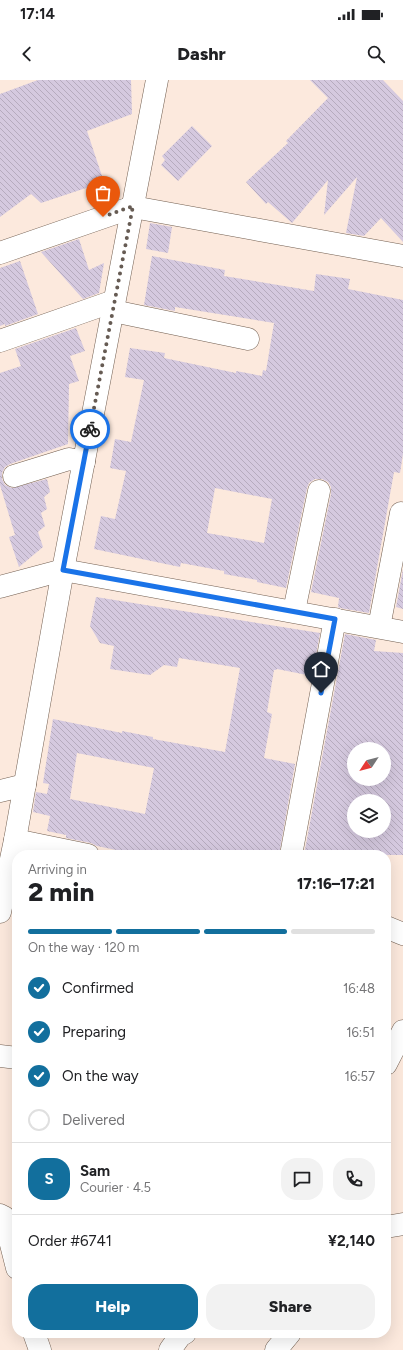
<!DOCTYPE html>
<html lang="en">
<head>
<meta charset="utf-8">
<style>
  body { margin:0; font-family:Figtree,sans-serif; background:#f2f2f2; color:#202124; height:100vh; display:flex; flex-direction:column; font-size:15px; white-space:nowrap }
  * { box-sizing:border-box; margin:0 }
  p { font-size:13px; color:#757577 }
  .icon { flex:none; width:22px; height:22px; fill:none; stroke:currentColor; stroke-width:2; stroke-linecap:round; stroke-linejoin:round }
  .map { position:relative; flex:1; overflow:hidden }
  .side { position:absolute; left:12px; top:770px; width:379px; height:488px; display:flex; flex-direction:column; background:#fff; border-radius:16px; box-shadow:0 4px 16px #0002 }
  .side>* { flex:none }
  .needle { width:26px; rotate:234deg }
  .buttons { position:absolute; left:347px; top:662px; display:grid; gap:8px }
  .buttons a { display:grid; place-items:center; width:44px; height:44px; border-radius:50%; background:#fff; box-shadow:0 4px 16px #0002; font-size:20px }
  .pin { position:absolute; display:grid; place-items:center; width:34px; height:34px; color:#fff; margin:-41px -17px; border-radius:50% 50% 50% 0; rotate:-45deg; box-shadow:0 0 4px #0007 }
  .pin .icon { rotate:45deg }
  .courier { position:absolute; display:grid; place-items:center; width:40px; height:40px; margin:-20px; border:3px solid #1a73e8; border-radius:50%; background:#fff; color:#222; box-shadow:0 1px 5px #0007 }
  .overview em { font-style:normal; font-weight:800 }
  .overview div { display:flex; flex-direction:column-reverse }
  .overview { display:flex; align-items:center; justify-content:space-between; height:68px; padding:0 16px }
  h1 { font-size:26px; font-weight:800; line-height:30px }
  .bar { display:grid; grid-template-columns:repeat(4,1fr); gap:6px 4px; align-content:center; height:48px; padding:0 16px }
  .bar i { height:5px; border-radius:3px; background:#e0e0e0 }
  .bar .active { background:#126f9d }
  .bar p { grid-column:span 4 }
  .line { display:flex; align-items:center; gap:10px; padding:0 16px; border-top:1px solid #e0e0e0 }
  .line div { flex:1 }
  .round { display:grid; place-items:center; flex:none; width:42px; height:42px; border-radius:16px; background:#f2f2f2 }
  ol { padding:0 16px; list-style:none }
  li { display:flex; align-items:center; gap:12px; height:44px }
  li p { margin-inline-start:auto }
  li .icon { padding:4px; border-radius:50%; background:#126f9d; color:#fff; stroke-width:4 }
  li:last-child { color:#757577 }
  li i { width:22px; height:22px; border:2px solid #e0e0e0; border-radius:50% }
  .cta { display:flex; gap:8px; margin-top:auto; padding:8px 16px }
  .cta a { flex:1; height:46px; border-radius:16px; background:#126f9d; color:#fff; font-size:16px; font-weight:800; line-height:46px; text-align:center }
  .cta a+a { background:#f2f2f2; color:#202124 }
  .status { display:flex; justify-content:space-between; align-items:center; height:28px; padding:0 20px; background:#fff; direction:ltr }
  .status svg { height:11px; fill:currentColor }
  header { display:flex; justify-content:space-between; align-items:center; height:52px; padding:0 16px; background:#fff; font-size:18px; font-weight:800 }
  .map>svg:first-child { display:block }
  .building { fill:url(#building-back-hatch); fill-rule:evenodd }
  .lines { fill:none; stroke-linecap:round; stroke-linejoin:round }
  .minor-casing { stroke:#725f51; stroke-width:23 }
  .minor { stroke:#fff; stroke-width:22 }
  .done { stroke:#665b53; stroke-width:4; stroke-dasharray:0 7.2 }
  .route { stroke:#1a73e8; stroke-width:5 }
</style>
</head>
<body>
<div class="status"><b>17:14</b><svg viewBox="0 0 49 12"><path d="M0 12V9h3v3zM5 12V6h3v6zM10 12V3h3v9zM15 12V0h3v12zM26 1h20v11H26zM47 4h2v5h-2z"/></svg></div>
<header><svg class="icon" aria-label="back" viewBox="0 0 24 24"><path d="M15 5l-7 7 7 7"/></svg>Dashr<svg class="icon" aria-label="search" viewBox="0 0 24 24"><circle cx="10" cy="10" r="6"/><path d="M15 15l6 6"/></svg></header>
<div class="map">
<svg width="403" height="1270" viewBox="0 0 403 1270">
  <defs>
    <pattern id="building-back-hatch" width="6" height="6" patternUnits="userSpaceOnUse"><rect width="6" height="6" fill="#d5c9df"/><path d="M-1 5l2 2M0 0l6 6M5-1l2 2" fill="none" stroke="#b6abbe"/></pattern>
  </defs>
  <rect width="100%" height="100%" fill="#fce9dd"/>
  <g class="building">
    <polygon points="38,0 131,0 132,34 87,51 104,102 41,123 31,114 0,137 0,14"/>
    <polygon points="310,0 383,0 403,21 403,162 381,138 364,156 346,153 357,97 324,135 328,100 292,143 268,122 266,124 246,102 288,63 286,61 328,18"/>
    <polygon points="192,46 212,66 178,101 161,85 165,80 162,76"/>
    <polygon points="150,143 172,147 168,173 146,169"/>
    <polygon points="79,159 89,190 104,183 99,213 83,219 41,172"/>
    <path d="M 152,176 L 225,190 L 224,196 L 314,211 L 316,194 L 350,199 L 348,209 L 403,220 L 403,374 L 400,393 L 394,392 L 369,533 L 340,528 L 338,527 L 339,518 L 311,512 L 331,414 L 331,407 L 328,402 L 322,399 L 315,399 L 309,403 L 307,408 L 286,508 L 257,502 L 257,500 L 224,494 L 224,491 L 181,483 L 180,487 L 94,469 L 101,436 L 115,439 L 126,391 L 110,388 L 115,359 L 131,362 L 144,300 L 125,297 L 130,268 L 165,273 L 164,278 L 236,293 L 236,291 L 262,296 L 263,290 L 266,291 L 274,243 L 175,227 L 175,231 L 144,225 ZM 215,408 L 272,419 L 264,463 L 207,453 Z"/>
    <polygon points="20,181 38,234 5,246 5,244 0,246 0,188"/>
    <polygon points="76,248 85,271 70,276 79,301 69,304 68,364 10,384 5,387 2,393 2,399 5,405 12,408 47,399 50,412 44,417 47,429 41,433 45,446 38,452 43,467 19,487 9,457 15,455 0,405 0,293 21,286 15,269"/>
    <polygon points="403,489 403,529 396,527"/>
    <path d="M 96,517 L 320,553 L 312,596 L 277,589 L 276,590 L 274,590 L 267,632 L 272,634 L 264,678 L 295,684 L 279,775 L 140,775 L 97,766 L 91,763 L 66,758 L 66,755 L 47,751 L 50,736 L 33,732 L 36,712 L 47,714 L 49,704 L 43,703 L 53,639 L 122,653 L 122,651 L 153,657 L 153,659 L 225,672 L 240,588 L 179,578 L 177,587 L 164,585 L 150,595 L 110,589 L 114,566 L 100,563 L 90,546 ZM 77,673 L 154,688 L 145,734 L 70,719 Z"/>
    <path d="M 345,554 L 376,560 L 374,571 L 403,573 L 403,775 L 304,775 ZM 354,669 L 384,669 L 384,699 L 354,699 ZM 354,721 L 384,721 L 384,751 L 354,751 Z"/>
  </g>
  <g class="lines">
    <g class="minor-casing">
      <g id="minor">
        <polyline points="0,173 133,127 403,176"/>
        <polyline points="113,231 248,259"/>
        <polyline points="0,261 114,221"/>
        <polyline points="14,396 69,379 84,382"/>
        <polyline points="0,507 63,490 403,552"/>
        <polyline points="294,531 319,411"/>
        <polyline points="379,547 401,433"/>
        <polyline points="0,711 25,705"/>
        <polyline points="15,760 88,775"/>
        <polyline points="291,775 335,539"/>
        <polyline points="0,832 15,760 63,490 157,0"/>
        <polyline points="386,847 403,854"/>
        <polyline points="0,976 17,978"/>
        <polyline points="386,984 403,951"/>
        <polyline points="0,1135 4,1137 17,1188"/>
        <polyline points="386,1147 403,1144"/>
        <polyline points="34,1253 40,1270"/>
        <polyline points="170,1270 180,1256 185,1253"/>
        <polyline points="276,1270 290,1253"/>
      </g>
    </g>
    <use href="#minor" class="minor"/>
  </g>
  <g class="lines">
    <polyline class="done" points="90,349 133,126 103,137"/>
    <polyline class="route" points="90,349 63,490 335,539 321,613"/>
  </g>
</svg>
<div class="buttons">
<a><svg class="needle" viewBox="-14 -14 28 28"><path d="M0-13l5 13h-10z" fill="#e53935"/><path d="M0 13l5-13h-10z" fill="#757577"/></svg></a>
<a><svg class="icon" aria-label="layers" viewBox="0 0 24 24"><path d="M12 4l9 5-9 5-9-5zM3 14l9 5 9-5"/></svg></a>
</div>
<div class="pin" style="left:103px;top:137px;background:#ea580c"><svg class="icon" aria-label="bag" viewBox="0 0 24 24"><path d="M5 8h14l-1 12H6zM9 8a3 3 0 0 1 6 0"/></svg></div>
<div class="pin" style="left:321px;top:613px;background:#1f2937"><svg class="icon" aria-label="home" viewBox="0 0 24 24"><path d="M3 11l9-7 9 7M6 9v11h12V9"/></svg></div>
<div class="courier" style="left:90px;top:349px"><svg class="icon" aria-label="bike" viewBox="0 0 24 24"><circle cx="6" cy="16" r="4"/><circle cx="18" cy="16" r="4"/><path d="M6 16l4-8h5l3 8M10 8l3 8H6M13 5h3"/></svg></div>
<section class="side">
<div class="overview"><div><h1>2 min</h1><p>Arriving in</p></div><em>17:16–17:21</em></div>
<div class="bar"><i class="active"></i><i class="active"></i><i class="active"></i><i></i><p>On the way · 120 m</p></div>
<ol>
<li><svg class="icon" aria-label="check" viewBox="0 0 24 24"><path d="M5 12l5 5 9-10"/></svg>Confirmed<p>16:48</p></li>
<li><svg class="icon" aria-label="check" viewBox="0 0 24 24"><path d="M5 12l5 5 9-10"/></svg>Preparing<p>16:51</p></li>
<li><svg class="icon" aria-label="check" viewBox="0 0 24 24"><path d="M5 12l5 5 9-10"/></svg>On the way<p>16:57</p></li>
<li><i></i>Delivered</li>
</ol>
<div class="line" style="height:72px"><b class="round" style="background:#126f9d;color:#fff">S</b><div><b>Sam</b><p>Courier · 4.5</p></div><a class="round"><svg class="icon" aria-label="chat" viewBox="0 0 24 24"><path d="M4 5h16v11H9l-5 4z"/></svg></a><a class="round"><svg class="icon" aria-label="phone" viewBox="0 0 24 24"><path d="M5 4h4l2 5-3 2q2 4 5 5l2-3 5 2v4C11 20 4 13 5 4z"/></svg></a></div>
<div class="line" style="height:52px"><div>Order #6741</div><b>¥2,140</b></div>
<div class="cta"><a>Help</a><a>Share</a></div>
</section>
</div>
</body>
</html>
